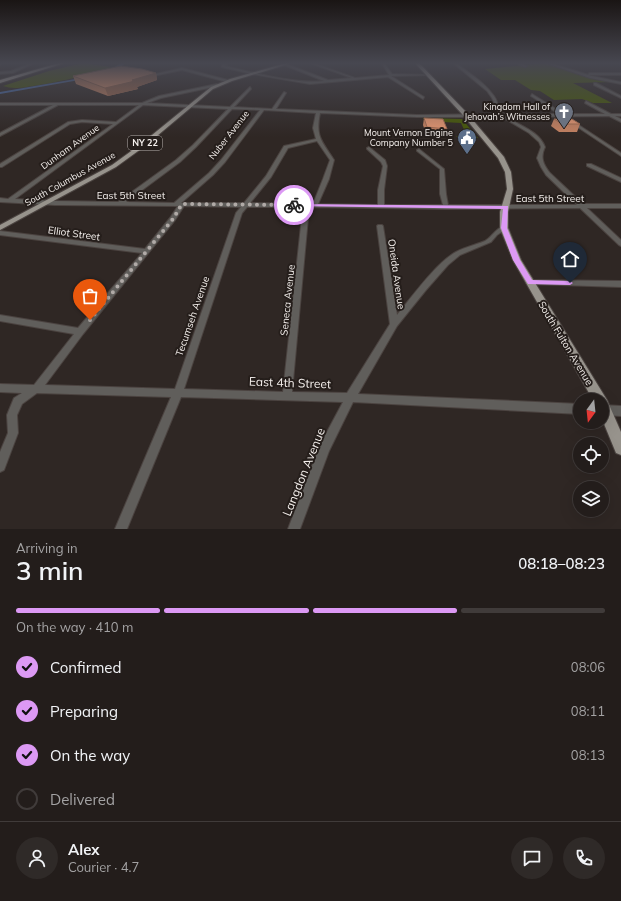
<!DOCTYPE html>
<html lang="en">
<head>
<meta charset="utf-8">
<style>
  body { margin:0; font-family:Mulish,sans-serif; background:#2f2a28; color:#f1f3f6; height:100vh; display:flex; flex-direction:column; font-size:15px; white-space:nowrap }
  * { box-sizing:border-box; margin:0 }
  p { font-size:13px; color:#a3a2a3 }
  .icon { flex:none; width:22px; height:22px; fill:none; stroke:currentColor; stroke-width:2; stroke-linecap:round; stroke-linejoin:round }
  .map { position:relative; height:529px; overflow:hidden }
  .panel { display:flex; flex-direction:column; background:#231d1b; flex:1 }
  .panel>* { flex:none }
  .needle { width:26px; rotate:195deg }
  .controls { position:absolute; left:573px; top:393px; display:grid; gap:8px }
  .controls a { display:grid; place-items:center; width:36px; height:36px; border-radius:50%; background:#231d1b; box-shadow:0 4px 16px #0002,0 0 0 1px #403b3a; font-size:20px }
  .pin { position:absolute; display:grid; place-items:center; width:34px; height:34px; color:#fff; margin:-41px -17px; border-radius:50% 50% 50% 0; rotate:-45deg; box-shadow:0 0 4px #0007 }
  .pin .icon { rotate:45deg }
  .courier { position:absolute; display:grid; place-items:center; width:40px; height:40px; margin:-20px; border:3px solid #dc99f4; border-radius:50%; background:#fff; color:#222; box-shadow:0 1px 5px #0007 }
  .overview em { font-style:normal; font-weight:600 }
  .overview div { display:flex; flex-direction:column-reverse }
  .overview { display:flex; align-items:center; justify-content:space-between; height:68px; padding:0 16px }
  h1 { font-size:26px; font-weight:600; line-height:30px }
  .bar { display:grid; grid-template-columns:repeat(4,1fr); gap:6px 4px; align-content:center; height:48px; padding:0 16px }
  .bar i { height:5px; border-radius:3px; background:#403b3a }
  .bar .selected { background:#dc99f4 }
  .bar p { grid-column:span 4 }
  .line { display:flex; align-items:center; gap:10px; padding:0 16px; border-top:1px solid #403b3a }
  .line div { flex:1 }
  .round { display:grid; place-items:center; flex:none; width:42px; height:42px; border-radius:21px; background:#2f2a28 }
  ol { padding:0 16px; list-style:none }
  li { display:flex; align-items:center; gap:12px; height:44px }
  li p { margin-inline-start:auto }
  li .icon { padding:4px; border-radius:50%; background:#dc99f4; color:#111; stroke-width:4 }
  li:last-child { color:#a3a2a3 }
  li i { width:22px; height:22px; border:2px solid #403b3a; border-radius:50% }
  .map>svg:first-child { display:block }
  .green { fill:#475906 }
  .water { fill:#476bab }
  .lines { fill:none; stroke-linecap:round; stroke-linejoin:round }
  .minor-casing { stroke:#4b4340; stroke-width:2 }
  .major-casing { stroke:#4b4340; stroke-width:2 }
  .highway-casing { stroke:#4b4340; stroke-width:2 }
  .minor { fill:#605e5b; fill-rule:evenodd }
  .major { fill:#97938c; fill-rule:evenodd }
  .highway { fill:#aca7a0; fill-rule:evenodd }
  .wall { fill:#c68261 }
  .shaded-wall { fill:#a16a4f }
  .building { fill:#e69771; stroke:#a16a4f }
  .route { fill:#dc99f4 }
  .done { stroke:#b0aaa7; stroke-width:4; stroke-dasharray:0 7.2 }
  .labels { text-anchor:middle; stroke-width:4; stroke-linejoin:round; paint-order:stroke }
  .far-poi-label { font-size:9px; fill:#f5f0ed; stroke:#251e1b; text-anchor:end }
  .far-street-label { font-size:9px; fill:#f5f0ed; stroke:#251e1b }
  .shield { fill:#251e1b; stroke:#b7b1ae; stroke-width:1 }
  .shield-label { font-size:9px; font-weight:bold; fill:#f5f0ed }
  .street-label { font-size:10px; fill:#f5f0ed; stroke:#251e1b }
  .near-street-label { font-size:12px; fill:#f5f0ed; stroke:#251e1b }
</style>
</head>
<body>
<div class="map">
<svg width="621" height="529" viewBox="0 0 621 529">
  <rect width="100%" height="100%" fill="#2f2724"/>
  <g class="green">
    <path d="M 83,63 L 111,67 C 104,73 26,89 15,88 C 11,88 7,87 3,86 L 49,71 Z"/>
    <polygon points="545,63 577,74 612,82 573,83 612,103 593,103 582,99 554,100 540,91 531,90 515,80 501,80 485,69"/>
    <polygon points="423,118 462,119 478,138 457,137 456,136 464,137 464,136 467,136 461,123 425,121"/>
  </g>
  <polygon class="water" points="121,63 126,63 117,69 102,76 0,94 0,92 87,77 108,71"/>
  <g class="lines">
    <g class="minor-casing">
      <g id="minor">
        <polygon points="0,63 3,63 0,65"/>
        <polygon points="31,63 34,63 13,73 0,74 0,72 11,71"/>
        <path d="M 226,63 L 229,63 L 225,66 C 255,73 294,84 324,81 L 284,65 L 284,63 L 328,80 L 352,78 L 310,63 L 313,63 L 355,78 L 389,75 L 382,63 L 384,63 L 392,74 L 429,75 L 391,76 L 424,97 L 423,99 L 388,77 L 310,84 L 252,74 L 222,67 L 222,65 Z"/>
        <path d="M 453,63 L 456,63 C 469,73 484,82 494,96 C 499,103 497,108 503,114 L 559,114 L 531,96 L 532,94 L 564,114 L 605,114 L 585,103 L 586,101 L 611,114 L 621,114 L 621,116 L 615,116 L 621,119 L 621,122 L 609,116 L 507,117 C 520,126 539,131 545,147 C 540,157 543,164 550,173 L 583,204 L 621,204 L 621,208 L 587,208 L 621,240 L 621,246 L 619,245 L 580,208 L 446,209 L 309,207 L 292,392 L 347,393 L 390,324 L 377,226 L 378,225 L 382,225 L 383,226 L 397,315 C 412,297 436,263 456,252 C 465,247 475,245 485,241 C 492,237 495,229 504,226 L 506,227 L 507,228 L 506,229 L 497,235 L 491,242 L 460,255 L 448,265 L 426,290 L 397,326 L 358,394 L 580,404 L 580,414 L 353,402 L 329,451 L 300,529 L 288,529 L 320,445 L 343,402 L 181,397 L 127,529 L 115,529 L 171,397 L 37,393 L 22,404 L 17,415 L 18,433 L 4,470 L 0,472 L 0,452 L 8,433 L 7,415 L 14,398 L 22,393 L 0,392 L 0,384 L 34,385 L 74,334 L 0,321 L 0,315 L 78,328 L 142,253 L 0,235 L 0,231 L 145,249 L 170,218 L 178,206 L 55,205 L 0,202 L 0,198 L 8,199 L 113,124 L 82,122 L 70,124 L 2,167 L 0,167 L 0,164 L 68,122 L 82,120 L 116,122 L 139,105 L 58,105 L 0,136 L 0,133 L 53,105 L 0,105 L 0,103 L 142,103 L 159,96 L 217,84 L 218,86 L 161,98 L 147,103 L 230,107 L 250,87 L 251,89 L 234,107 L 272,109 L 284,92 L 286,93 L 276,109 L 417,115 L 499,114 L 495,110 L 495,104 L 492,98 L 487,91 ZM 143,105 L 228,109 L 193,145 L 176,160 L 118,202 L 55,201 L 15,199 ZM 232,109 L 260,110 L 221,160 L 209,173 L 174,203 L 126,202 L 180,162 L 196,147 ZM 264,110 L 316,113 L 313,128 L 316,139 L 284,146 L 266,176 L 244,203 L 181,203 L 213,175 L 225,162 ZM 320,113 L 417,117 L 502,117 L 529,133 L 539,142 L 541,147 L 537,158 L 541,167 L 546,175 L 577,205 L 448,205 L 446,194 L 444,169 L 419,149 L 417,150 L 417,151 L 440,169 L 440,194 L 443,205 L 384,205 L 384,190 L 387,166 L 385,160 L 369,147 L 367,148 L 367,149 L 381,162 L 383,166 L 378,190 L 378,205 L 318,204 L 329,179 L 334,160 C 322,141 315,137 320,113 ZM 317,141 L 330,160 L 323,179 L 313,204 L 250,203 L 271,177 L 288,148 ZM 184,206 L 241,207 L 236,213 L 175,389 L 45,385 L 83,334 L 175,220 ZM 247,207 L 303,207 L 283,392 L 184,389 L 242,213 Z"/>
        <polygon points="516,63 520,63 527,66 525,67"/>
        <polygon points="546,63 550,63 592,76 621,82 621,84 590,78"/>
        <polygon points="182,68 228,80 229,81 227,82 182,70 148,77 147,76"/>
        <polygon points="589,73 621,73 621,75 588,75"/>
        <polygon points="594,83 596,83 621,96 621,98 594,85"/>
        <polygon points="571,120 621,153 621,156 570,122 569,121"/>
        <polygon points="587,164 591,164 621,178 621,182 587,166"/>
        <polygon points="527,280 621,281 621,287 530,284 527,284 526,282"/>
        <polygon points="602,405 621,406 621,416 602,415"/>
      </g>
    </g>
    <g class="major-casing">
      <g id="major">
        <polygon points="286,63 292,63 232,81 213,89 145,146 116,167 0,230 0,225 112,165 141,144 211,87 230,79"/>
        <polygon points="415,63 419,63 466,112 504,157 511,172 513,189 508,212 508,228 521,260 607,400 621,432 621,455 616,453 602,419 602,400 593,400 513,260 500,228 500,212 507,189 505,172 498,158 462,114"/>
      </g>
    </g>
    <g class="highway-casing">
      <polygon id="highway" points="59,63 65,63 0,83 0,80"/>
    </g>
    <use href="#minor" class="minor"/>
    <use href="#major" class="major"/>
    <use href="#highway" class="highway"/>
  </g>
  <g class="wall">
    <polygon points="156,73 157,80 137,87 138,89 108,96 76,84 73,76"/>
    <polygon points="424,118 447,129 446,136 426,134 423,125"/>
    <polygon points="554,119 580,124 577,132 559,132 551,126"/>
  </g>
  <polygon class="shaded-wall" points="156,73 157,80 137,87 138,89 108,96 105,88"/>
  <g class="building">
    <polygon points="121,66 142,69 156,73 132,80 135,81 105,88 73,76"/>
    <polygon points="424,118 443,119 447,129 427,127"/>
    <polygon points="554,119 572,119 580,124 562,124"/>
  </g>
  <linearGradient id="sky" x2="0" y2="1"><stop stop-color="#1a1514"/><stop offset="0.46" stop-color="#474750"/><stop offset="1" stop-color="#474750" stop-opacity="0"/></linearGradient>
  <rect width="621" height="137" fill="url(#sky)"/>
  <polygon class="route" points="294,204 508,206 507,228 520,260 532,280 570,281 573,283 570,285 528,284 513,260 501,228 503,209 292,206 292,204"/>
  <g class="lines">
    <polyline class="done" points="90,320 173,219 182,204 294,205"/>
  </g>
  <defs>
    <g id="church-pin" transform="scale(1)"><path d="M0 17L-7.5 6A9.5 9.5 0 1 1 7.5 6Z" fill="#6b7280" stroke="#251e1b"/><path d="M-1.2-6h2.4v3.5h3.3v2.4h-3.3V6h-2.4V-.1h-3.3v-2.4h3.3Z" fill="#fff"/></g>
    <g id="civic-pin" transform="scale(1)"><path d="M0 17L-7.5 6A9.5 9.5 0 1 1 7.5 6Z" fill="#5c6f8a" stroke="#251e1b"/><path d="M-.6-6.5H3V-4.5H.6V-3L4-1V1h2V6H-6V1h2V-1L-.6-3ZM-1.2 2.5V6h2.4V2.5Z" fill="#fff"/></g>
  </defs>
  <g fill-rule="evenodd">
    <use href="#church-pin" x="564" y="112"/>
    <use href="#civic-pin" x="467" y="138"/>
  </g>
  <g class="labels">
    <g class="far-poi-label">
      <text x="550" y="110">Kingdom Hall of<tspan x="550" dy="10">Jehovah’s Witnesses</tspan></text>
      <text x="453" y="136">Mount Vernon Engine<tspan x="453" dy="10">Company Number 5</tspan></text>
    </g>
    <g class="far-street-label">
      <text transform="translate(229 135) rotate(-52)" y="3">Nuber Avenue</text>
      <text transform="translate(70 147) rotate(-36)" y="3">Dunham Avenue</text>
      <text transform="translate(70 179) rotate(-29)" y="3">South Columbus Avenue</text>
    </g>
    <rect class="shield" x="128" y="136" width="34" height="14" rx="3"/>
    <g class="shield-label">
      <text x="145" y="146">NY 22</text>
    </g>
    <g class="street-label">
      <text x="131" y="199">East 5th Street</text>
      <text x="550" y="202">East 5th Street</text>
      <text transform="translate(74 233) rotate(8)" y="4">Elliot Street</text>
      <text transform="translate(397 274) rotate(82)" y="4">Oneida Avenue</text>
      <text transform="translate(287 300) rotate(-84)" y="4">Seneca Avenue</text>
      <text transform="translate(192 316) rotate(-71)" y="4">Tecumseh Avenue</text>
      <text transform="translate(566 343) rotate(59)" y="4">South Fulton Avenue</text>
    </g>
    <g class="near-street-label">
      <text transform="translate(290 383) rotate(2)" y="4">East 4th Street</text>
      <text transform="translate(304 472) rotate(-68)" y="4">Langdon Avenue</text>
    </g>
  </g>
</svg>
<div class="controls">
<a><svg class="needle" viewBox="-14 -14 28 28"><path d="M0-13l5 13h-10z" fill="#e53935"/><path d="M0 13l5-13h-10z" fill="#a3a2a3"/></svg></a>
<a><svg class="icon" aria-label="locate" viewBox="0 0 24 24"><circle cx="12" cy="12" r="6"/><path d="M12 2v4M12 18v4M2 12h4M18 12h4"/></svg></a>
<a><svg class="icon" aria-label="layers" viewBox="0 0 24 24"><path d="M12 4l9 5-9 5-9-5zM3 14l9 5 9-5"/></svg></a>
</div>
<div class="pin" style="left:90px;top:320px;background:#ea580c"><svg class="icon" aria-label="bag" viewBox="0 0 24 24"><path d="M5 8h14l-1 12H6zM9 8a3 3 0 0 1 6 0"/></svg></div>
<div class="pin" style="left:570px;top:283px;background:#1f2937"><svg class="icon" aria-label="home" viewBox="0 0 24 24"><path d="M3 11l9-7 9 7M6 9v11h12V9"/></svg></div>
<div class="courier" style="left:294px;top:205px"><svg class="icon" aria-label="bike" viewBox="0 0 24 24"><circle cx="6" cy="16" r="4"/><circle cx="18" cy="16" r="4"/><path d="M6 16l4-8h5l3 8M10 8l3 8H6M13 5h3"/></svg></div>
</div>
<section class="panel">
<div class="overview"><div><h1>3 min</h1><p>Arriving in</p></div><em>08:18–08:23</em></div>
<div class="bar"><i class="selected"></i><i class="selected"></i><i class="selected"></i><i></i><p>On the way · 410 m</p></div>
<ol>
<li><svg class="icon" aria-label="check" viewBox="0 0 24 24"><path d="M5 12l5 5 9-10"/></svg>Confirmed<p>08:06</p></li>
<li><svg class="icon" aria-label="check" viewBox="0 0 24 24"><path d="M5 12l5 5 9-10"/></svg>Preparing<p>08:11</p></li>
<li><svg class="icon" aria-label="check" viewBox="0 0 24 24"><path d="M5 12l5 5 9-10"/></svg>On the way<p>08:13</p></li>
<li><i></i>Delivered</li>
</ol>
<div class="line" style="height:72px"><a class="round"><svg class="icon" aria-label="person" viewBox="0 0 24 24"><circle cx="12" cy="8" r="4"/><path d="M4 21q1-7 8-7t8 7"/></svg></a><div><b>Alex</b><p>Courier · 4.7</p></div><a class="round"><svg class="icon" aria-label="chat" viewBox="0 0 24 24"><path d="M4 5h16v11H9l-5 4z"/></svg></a><a class="round"><svg class="icon" aria-label="phone" viewBox="0 0 24 24"><path d="M5 4h4l2 5-3 2q2 4 5 5l2-3 5 2v4C11 20 4 13 5 4z"/></svg></a></div>
</section>
</body>
</html>
